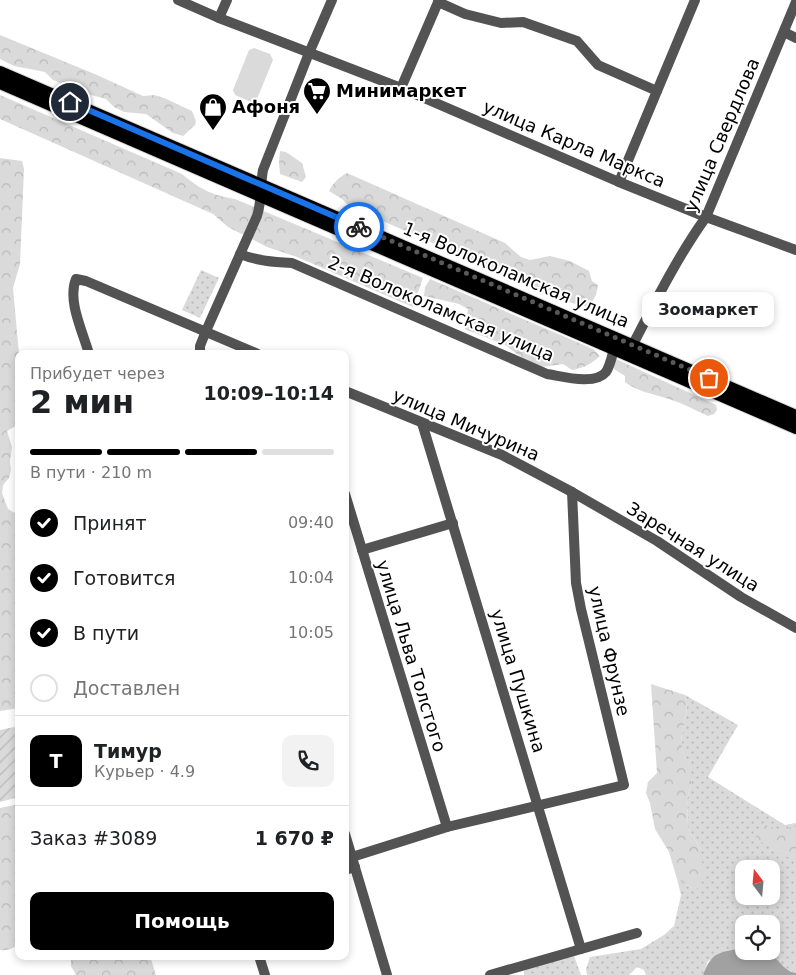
<!DOCTYPE html>
<html lang="ru">
<head>
<meta charset="utf-8">
<style>
  body { margin:0; font-family:"DejaVu Sans",sans-serif; background:#f2f2f2; color:#202124; height:100vh; display:flex; flex-direction:column; font-size:19px; white-space:nowrap }
  * { box-sizing:border-box; margin:0 }
  p { font-size:16px; color:#757577 }
  .icon { flex:none; width:28px; height:28px; fill:none; stroke:currentColor; stroke-width:2; stroke-linecap:round; stroke-linejoin:round }
  .map { position:relative; flex:1; overflow:hidden }
  .details { position:absolute; left:15px; top:350px; width:334px; height:610px; display:flex; flex-direction:column; background:#fff; border-radius:10px; box-shadow:0 2px 8px #0003 }
  .details>* { flex:none }
  .needle { width:32px; rotate:344deg }
  .controls { position:absolute; left:735px; top:860px; display:grid; gap:10px }
  .controls a { display:grid; place-items:center; width:45px; height:45px; border-radius:10px; background:#fff; box-shadow:0 2px 8px #0003; font-size:25px }
  .pin { position:absolute; display:grid; place-items:center; width:42px; height:42px; color:#fff; margin:-21px; border:2px solid #fff; border-radius:50%; box-shadow:0 1px 5px #0007 }
  .courier { position:absolute; display:grid; place-items:center; width:50px; height:50px; margin:-25px; border:4px solid #1a73e8; border-radius:50%; background:#fff; color:#222; box-shadow:0 1px 6px #0007 }
  .bubble { position:absolute; height:35px; border-radius:10px; background:#fff; box-shadow:0 2px 8px #0003; font-size:16px; font-weight:700; line-height:35px; text-align:center }
  .summary em { font-style:normal; font-weight:700 }
  .summary div { display:flex; flex-direction:column-reverse }
  .summary { display:flex; align-items:center; justify-content:space-between; height:85px; padding:0 15px }
  h1 { font-size:32px; font-weight:700; line-height:38px }
  .bar { display:grid; grid-template-columns:repeat(4,1fr); gap:8px 5px; align-content:center; height:60px; padding:0 15px }
  .bar i { height:6px; border-radius:4px; background:#e0e0e0 }
  .bar .on { background:#000 }
  .bar p { grid-column:span 4 }
  .line { display:flex; align-items:center; gap:12px; padding:0 15px; border-top:1px solid #e0e0e0 }
  .line div { flex:1 }
  .round { display:grid; place-items:center; flex:none; width:52px; height:52px; border-radius:10px; background:#f2f2f2 }
  ol { padding:0 15px; list-style:none }
  li { display:flex; align-items:center; gap:15px; height:55px }
  li p { margin-inline-start:auto }
  li .icon { padding:5px; border-radius:50%; background:#000; color:#fff; stroke-width:4 }
  li:last-child { color:#757577 }
  li i { width:28px; height:28px; border:2px solid #e0e0e0; border-radius:50% }
  .cta { display:flex; gap:10px; margin-top:auto; padding:10px 15px }
  .cta a { flex:1; height:58px; border-radius:10px; background:#000; color:#fff; font-size:20px; font-weight:700; line-height:58px; text-align:center }
  .map>svg:first-child { display:block }
  .grass { fill:url(#grass-dots); fill-rule:evenodd }
  .forest { fill:url(#forest-crowns) }
  .garden { fill:url(#garden-furrows) }
  .pitch { fill:#dadada }
  .water { fill:#a1a1a1 }
  .lines { fill:none; stroke-linecap:round; stroke-linejoin:round }
  .primary-casing { stroke:#dbdbdb; stroke-width:14 }
  .street { stroke:#535353; stroke-width:10 }
  .primary { stroke:#000; stroke-width:12 }
  .done { stroke:#595959; stroke-width:5; stroke-dasharray:0 9 }
  .route { stroke:#1a73e8; stroke-width:6 }
  .labels { text-anchor:middle; stroke-width:4; stroke-linejoin:round; paint-order:stroke }
  .poi-label { font-size:18px; font-weight:bold; fill:#000; stroke:#fff; text-anchor:start }
  .street-label { font-size:18px; fill:#000; stroke:#fff }
</style>
</head>
<body>
<div class="map">
<svg width="796" height="975" viewBox="0 0 796 975">
  <defs>
    <pattern id="grass-dots" width="8" height="8" patternUnits="userSpaceOnUse" patternTransform="scale(1.25)"><rect width="8" height="8" fill="#dadada"/><path d="M2 2h.1M6 6h.1" fill="none" stroke="#b9b9b9" stroke-width="1.8" stroke-linecap="round"/></pattern>
    <pattern id="forest-crowns" width="20" height="18" patternUnits="userSpaceOnUse" patternTransform="scale(1.25)"><rect width="20" height="18" fill="#dadada"/><path d="M2 6a3 3 0 1 1 6 0M12 15a3 3 0 1 1 6 0" fill="none" stroke="#b9b9b9"/></pattern>
    <pattern id="garden-furrows" width="10" height="10" patternUnits="userSpaceOnUse" patternTransform="scale(1.25)"><rect width="10" height="10" fill="#dadada"/><path d="M-1 1l2-2M0 10L10 0M9 11l2-2" fill="none" stroke="#b9b9b9"/></pattern>
  </defs>
  <rect width="100%" height="100%" fill="#fff"/>
  <g class="grass">
    <polygon points="201,270 219,278 200,318 182,310"/>
    <path d="M 685,695 L 738,725 L 708,777 L 785,825 L 796,823 L 796,973 C 786,972 775,956 764,951 L 771,951 L 771,924 L 744,924 L 744,947 L 708,961 L 703,975 L 646,975 L 644,970 L 637,967 L 629,975 L 587,975 L 586,969 L 590,957 L 641,949 L 664,935 L 674,926 L 681,895 L 677,879 L 692,888 L 701,850 L 688,828 L 687,799 L 691,784 L 691,769 L 684,755 L 681,740 L 687,709 ZM 744,869 L 771,869 L 771,896 L 744,896 Z"/>
    <polygon points="574,956 581,975 524,975 524,969"/>
  </g>
  <g class="forest">
    <polygon points="0,35 97,75 143,96 154,95 164,98 192,111 196,121 195,125 183,136 173,133 146,114 124,112 114,107 106,99 84,93 53,80 45,72 14,66 0,59"/>
    <path d="M 0,95 L 182,174 C 200,189 211,195 235,199 L 423,278 L 413,307 L 297,257 L 267,247 L 228,227 L 213,214 L 0,119 Z"/>
    <polygon points="280,151 286,152 302,163 306,177 302,182 280,174 279,162"/>
    <polygon points="0,158 22,161 24,169 20,264 13,288 19,354 19,424 7,431 12,447 10,462 11,470 9,478 3,485 2,493 8,509 15,513 19,520 19,708 0,711"/>
    <path d="M 347,173 L 505,243 L 521,257 L 530,260 L 550,256 L 570,261 L 589,271 L 592,281 L 598,285 L 596,295 L 589,307 C 572,304 540,294 526,284 C 514,277 513,272 498,272 L 349,206 L 342,199 L 329,191 C 334,182 338,178 347,173 Z"/>
    <path d="M 430,279 L 584,345 L 593,349 L 600,356 C 591,364 584,368 572,370 L 563,364 L 542,367 L 528,362 L 505,345 L 465,329 L 468,309 L 459,304 L 424,296 L 425,287 Z"/>
    <path d="M 616,359 L 716,405 L 717,410 L 714,414 L 708,416 C 695,410 682,403 669,399 C 654,394 638,392 625,382 L 625,376 L 614,369 L 614,361 Z"/>
    <polygon points="651,684 685,695 687,709 681,740 684,755 691,768 691,784 687,799 688,828 701,850 704,873 701,888 692,888 677,879 669,852 655,829 650,803 646,793 648,782 657,773"/>
    <path d="M 19,804 L 19,944 C 13,948 8,951 0,950 L 0,808 Z"/>
    <polygon points="763,824 782,831 796,825 796,863 773,847 759,841 755,838"/>
    <polygon points="71,956 150,956 156,975 76,975 71,966"/>
  </g>
  <polygon class="garden" points="19,726 19,797 0,802 0,730"/>
  <polygon class="pitch" points="254,48 270,54 273,60 257,99 251,102 235,95 233,90 249,50"/>
  <path class="water" d="M 744,947 L 744,951 C 750,951 758,950 764,951 C 777,954 783,972 796,973 L 796,975 L 703,975 C 713,949 720,954 744,947 Z"/>
  <g class="lines">
    <g class="primary-casing">
      <g id="primary">
        <polyline points="0,72 796,416"/>
        <polyline points="0,83 796,428"/>
      </g>
    </g>
    <g class="street">
      <polyline points="178,0 219,18 401,88 619,182 706,217 796,250"/>
      <polyline points="438,2 465,14 501,23 523,22 577,41 598,65 657,91"/>
      <polyline points="219,18 227,0"/>
      <polyline points="784,32 796,38"/>
      <polyline points="401,88 439,0"/>
      <polyline points="619,182 695,0"/>
      <path d="M 240,254 C 257,261 274,262 292,263 L 547,374 C 561,376 595,386 606,372 C 610,366 612,356 614,349"/>
      <path d="M 629,352 C 653,306 676,259 706,217 L 796,2"/>
      <path d="M 89,354 C 83,332 67,301 76,279 L 86,281 L 258,354"/>
      <path d="M 200,354 L 200,346 L 206,331 L 257,216 C 262,201 260,186 263,170 L 309,53 L 332,0"/>
      <polyline points="345,391 502,455 572,492 657,541 741,597 796,628"/>
      <polyline points="422,423 581,949"/>
      <polyline points="345,494 447,827"/>
      <polyline points="362,550 453,523"/>
      <polyline points="345,834 387,975"/>
      <polyline points="352,857 447,827 624,785 581,609 576,583 572,492"/>
      <polyline points="345,870 355,867"/>
      <polyline points="259,956 265,975"/>
      <polyline points="490,975 637,933"/>
    </g>
    <use href="#primary" class="primary"/>
  </g>
  <g class="lines">
    <polyline class="done" points="359,227 709,378"/>
    <polyline class="route" points="70,102 359,227"/>
  </g>
  <defs>
    <g id="supermarket-pin" transform="scale(1.4375)"><path d="M0 17L-7.5 6A9.5 9.5 0 1 1 7.5 6Z" fill="#000" stroke="#fff"/><path d="M-6-5.5h2.5l.6 2H6L4.5 2H-2.5L-4.4-4H-6ZM-1.5 3.2a1.3 1.3 0 1 0 .1 0ZM3 3.2a1.3 1.3 0 1 0 .1 0Z" fill="#fff"/></g>
    <g id="shop-pin" transform="scale(1.4375)"><path d="M0 17L-7.5 6A9.5 9.5 0 1 1 7.5 6Z" fill="#000" stroke="#fff"/><path d="M-5-2.5h2.3a2.7 3.5 0 0 1 5.4 0H5L5.5 6h-11ZM-1.5-2.5h3a1.5 2.3 0 0 0-3 0Z" fill="#fff"/></g>
  </defs>
  <g fill-rule="evenodd">
    <use href="#supermarket-pin" x="317" y="91"/>
    <use href="#shop-pin" x="213" y="107"/>
  </g>
  <g class="labels">
    <g class="poi-label">
      <text x="336" y="97">Минимаркет</text>
      <text x="232" y="113">Афоня</text>
    </g>
    <g class="street-label">
      <text transform="translate(722 135) rotate(-67)" y="6">улица Свердлова</text>
      <text transform="translate(574 144) rotate(23)" y="6">улица Карла Маркса</text>
      <text transform="translate(516 275) rotate(23)" y="6">1-я Волоколамская улица</text>
      <text transform="translate(441 309) rotate(23)" y="6">2-я Волоколамская улица</text>
      <text transform="translate(466 425) rotate(23)" y="6">улица Мичурина</text>
      <text transform="translate(693 547) rotate(32)" y="6">Заречная улица</text>
      <text transform="translate(609 651) rotate(77)" y="6">улица Фрунзе</text>
      <text transform="translate(411 656) rotate(73)" y="6">улица Льва Толстого</text>
      <text transform="translate(518 681) rotate(73)" y="6">улица Пушкина</text>
    </g>
  </g>
</svg>
<div class="controls">
<a><svg class="needle" viewBox="-14 -14 28 28"><path d="M0-13l5 13h-10z" fill="#e53935"/><path d="M0 13l5-13h-10z" fill="#757577"/></svg></a>
<a><svg class="icon" aria-label="locate" viewBox="0 0 24 24"><circle cx="12" cy="12" r="6"/><path d="M12 2v4M12 18v4M2 12h4M18 12h4"/></svg></a>
</div>
<div class="pin" style="left:709px;top:378px;background:#ea580c"><svg class="icon" aria-label="bag" viewBox="0 0 24 24"><path d="M5 8h14l-1 12H6zM9 8a3 3 0 0 1 6 0"/></svg></div>
<div class="pin" style="left:70px;top:102px;background:#1f2937"><svg class="icon" aria-label="home" viewBox="0 0 24 24"><path d="M3 11l9-7 9 7M6 9v11h12V9"/></svg></div>
<div class="courier" style="left:359px;top:227px"><svg class="icon" aria-label="bike" viewBox="0 0 24 24"><circle cx="6" cy="16" r="4"/><circle cx="18" cy="16" r="4"/><path d="M6 16l4-8h5l3 8M10 8l3 8H6M13 5h3"/></svg></div>
<div class="bubble" style="left:642px;top:292px;width:132px">Зоомаркет</div>
<section class="details">
<div class="summary"><div><h1>2 мин</h1><p>Прибудет через</p></div><em>10:09–10:14</em></div>
<div class="bar"><i class="on"></i><i class="on"></i><i class="on"></i><i></i><p>В пути · 210 m</p></div>
<ol>
<li><svg class="icon" aria-label="check" viewBox="0 0 24 24"><path d="M5 12l5 5 9-10"/></svg>Принят<p>09:40</p></li>
<li><svg class="icon" aria-label="check" viewBox="0 0 24 24"><path d="M5 12l5 5 9-10"/></svg>Готовится<p>10:04</p></li>
<li><svg class="icon" aria-label="check" viewBox="0 0 24 24"><path d="M5 12l5 5 9-10"/></svg>В пути<p>10:05</p></li>
<li><i></i>Доставлен</li>
</ol>
<div class="line" style="height:90px"><b class="round" style="background:#000;color:#fff">Т</b><div><b>Тимур</b><p>Курьер · 4.9</p></div><a class="round"><svg class="icon" aria-label="phone" viewBox="0 0 24 24"><path d="M5 4h4l2 5-3 2q2 4 5 5l2-3 5 2v4C11 20 4 13 5 4z"/></svg></a></div>
<div class="line" style="height:65px"><div>Заказ #3089</div><b>1 670 ₽</b></div>
<div class="cta"><a>Помощь</a></div>
</section>
</div>
</body>
</html>
